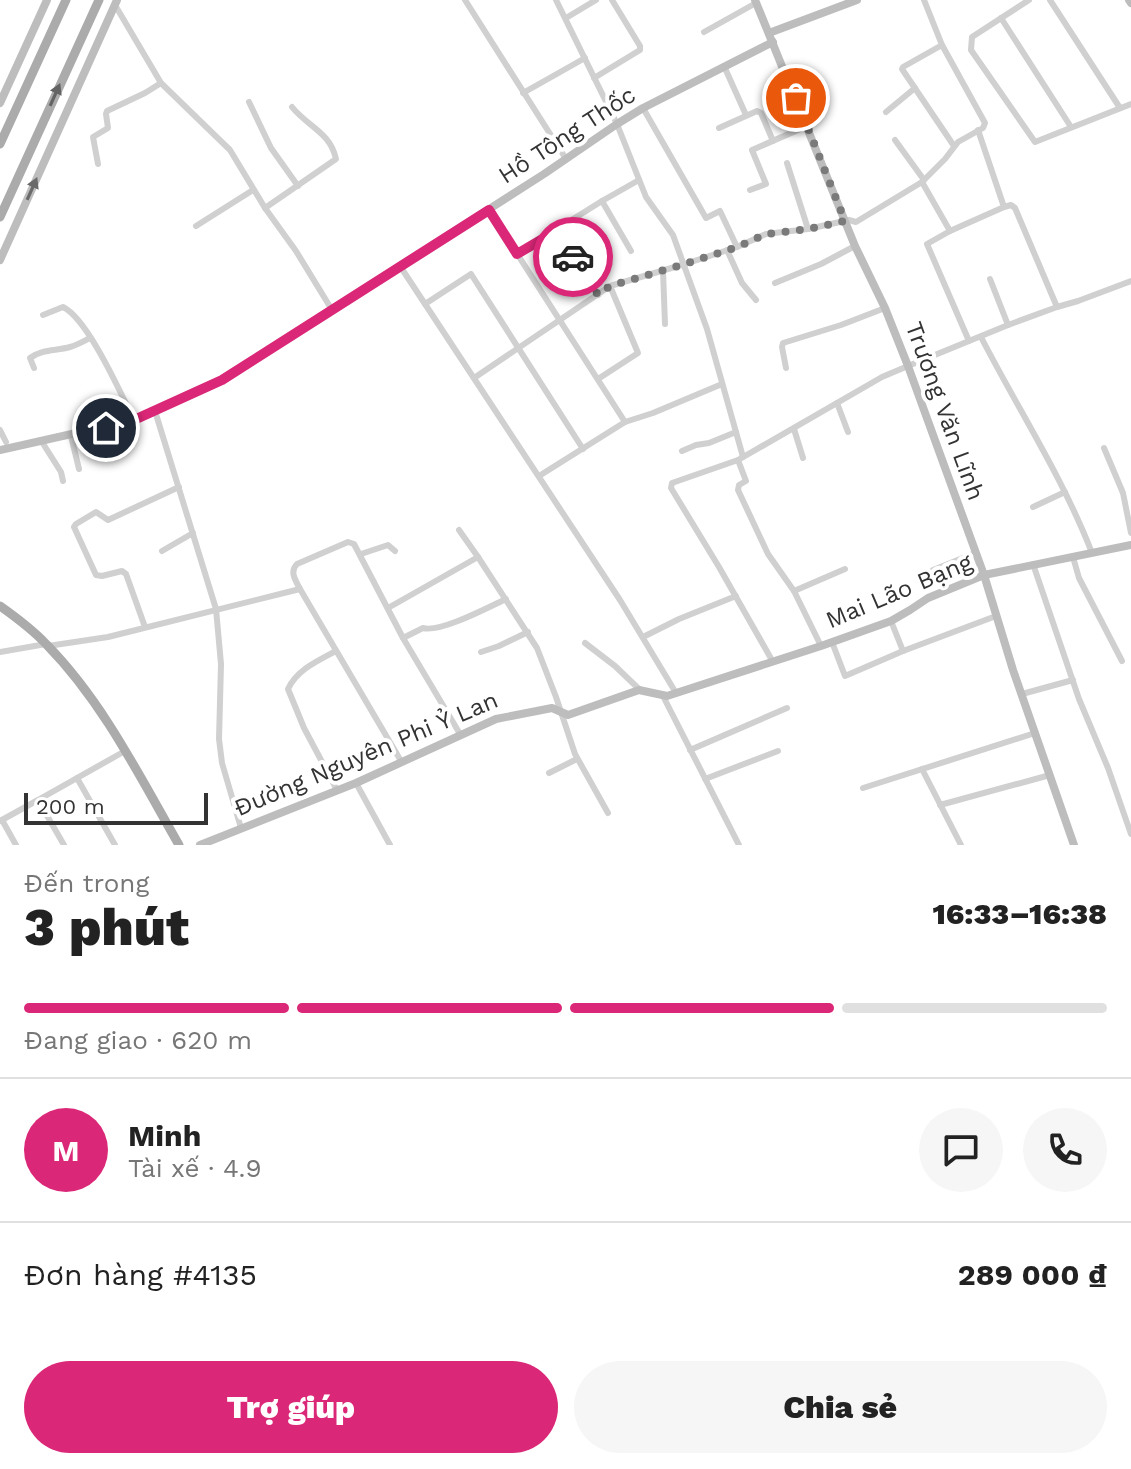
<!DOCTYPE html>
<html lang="vi">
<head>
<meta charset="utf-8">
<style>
  body { margin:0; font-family:"Work Sans",sans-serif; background:#f6f6f6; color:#222; height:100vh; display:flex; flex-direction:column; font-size:30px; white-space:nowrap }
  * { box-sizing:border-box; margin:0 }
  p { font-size:26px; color:#767676 }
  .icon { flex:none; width:44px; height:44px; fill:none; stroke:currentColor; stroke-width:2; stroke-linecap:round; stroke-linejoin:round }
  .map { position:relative; height:845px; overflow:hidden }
  .details { display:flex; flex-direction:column; background:#fff; flex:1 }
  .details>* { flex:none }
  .scale { position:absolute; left:24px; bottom:20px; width:184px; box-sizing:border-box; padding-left:8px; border:4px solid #333; border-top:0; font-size:22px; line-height:28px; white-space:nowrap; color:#333; -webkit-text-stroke:6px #fff; paint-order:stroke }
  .pin { position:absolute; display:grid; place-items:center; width:68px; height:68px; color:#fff; margin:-34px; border:4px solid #fff; border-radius:50%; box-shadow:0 2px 8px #0007 }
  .courier { position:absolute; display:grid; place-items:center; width:80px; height:80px; margin:-40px; border:6px solid #db2777; border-radius:50%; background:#fff; color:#222; box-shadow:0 2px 10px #0007 }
  .headline em { font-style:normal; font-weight:800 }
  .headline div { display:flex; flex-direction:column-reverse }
  .headline { display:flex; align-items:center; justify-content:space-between; height:136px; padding:0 24px }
  h1 { font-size:52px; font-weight:800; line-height:60px }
  .bar { display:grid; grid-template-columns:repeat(4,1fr); gap:12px 8px; align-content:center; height:96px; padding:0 24px }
  .bar i { height:10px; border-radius:6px; background:#e0e0e0 }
  .bar .selected { background:#db2777 }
  .bar p { grid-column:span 4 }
  .line { display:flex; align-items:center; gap:20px; padding:0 24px; border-top:2px solid #e0e0e0 }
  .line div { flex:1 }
  .round { display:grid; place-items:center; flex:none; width:84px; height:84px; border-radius:42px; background:#f6f6f6 }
  .button { display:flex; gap:16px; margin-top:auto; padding:16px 24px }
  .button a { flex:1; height:92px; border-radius:48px; background:#db2777; color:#fff; font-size:32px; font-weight:800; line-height:92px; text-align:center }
  .button a+a { background:#f6f6f6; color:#222 }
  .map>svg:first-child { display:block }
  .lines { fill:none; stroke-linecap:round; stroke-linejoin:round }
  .street { stroke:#d0d0d0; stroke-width:6 }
  .secondary { stroke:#bdbdbd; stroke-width:8 }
  .primary { stroke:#ababab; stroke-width:9 }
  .oneway { fill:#636363 }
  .oneway2 { fill:#6a6a6a }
  .done { stroke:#7a7a7a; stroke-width:8; stroke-dasharray:0 14.4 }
  .route { stroke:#db2777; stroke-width:10 }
  .labels { text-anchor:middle; stroke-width:8; stroke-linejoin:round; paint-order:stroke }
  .street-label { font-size:24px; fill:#333; stroke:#fff }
</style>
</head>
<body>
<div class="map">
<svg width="1131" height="845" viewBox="0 0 1131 845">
  <rect width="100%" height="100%" fill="#fff"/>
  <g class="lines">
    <g class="street">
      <polyline points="465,0 566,159"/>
      <polyline points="556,0 617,124 646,197 673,235 707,329 743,457"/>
      <polyline points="1029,0 972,37 971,50 1035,142 1131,104"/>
      <polyline points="1050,0 1120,108"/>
      <polyline points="115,5 161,83 230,150 265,208 296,251 332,310"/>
      <polyline points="566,18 596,0"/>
      <polyline points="1001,18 1071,127"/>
      <polyline points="704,32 756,3"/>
      <polyline points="942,45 903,67 902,69 954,146"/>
      <polyline points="724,66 746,115"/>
      <polyline points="594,78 640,50 640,46 612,0"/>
      <polyline points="523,93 585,58"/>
      <polyline points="249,102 271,148 298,186"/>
      <polyline points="643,108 706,218 720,211 737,247"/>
      <polyline points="886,112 915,88"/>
      <polyline points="719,128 757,111 761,113 773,141"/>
      <polyline points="978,130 1004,207"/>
      <polyline points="895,140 924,180"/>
      <polyline points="787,163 808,229"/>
      <polyline points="98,164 93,137 108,128 106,114 107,111 145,93 161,83"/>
      <polyline points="922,182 950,231"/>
      <polyline points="750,190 766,184 752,150 807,126"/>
      <polyline points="602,201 639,180"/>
      <path d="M 265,208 L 336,159 C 330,132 308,127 292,107"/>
      <polyline points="489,210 625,422"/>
      <polyline points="196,226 253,190"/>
      <polyline points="556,231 598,295"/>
      <polyline points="727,250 742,283 756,300"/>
      <polyline points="517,254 602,201 631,251"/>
      <polyline points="400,266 620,600 676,693"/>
      <polyline points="663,271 665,324"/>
      <polyline points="990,279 1008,325"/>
      <polyline points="775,283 821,264 855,246"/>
      <polyline points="425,304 471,274 583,449"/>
      <path d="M 43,315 L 63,307 C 88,319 121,394 134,420"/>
      <path d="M 981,337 C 1018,409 1063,478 1092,553"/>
      <polyline points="969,341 927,244 950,231 1004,207 1011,205 1015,208 1057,307"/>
      <path d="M 34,368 L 30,358 C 42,349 56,351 70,347 C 77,345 84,341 90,338"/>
      <polyline points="786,368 782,347 783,343 841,325 885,308"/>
      <polyline points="474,378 610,286 685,264 737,247 766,234 808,229 849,220 856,222 922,182 945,159 958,142 983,128 985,123 942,45 924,0"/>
      <polyline points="598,379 638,353 610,286"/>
      <polyline points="837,403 848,432"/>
      <polyline points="155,411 216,609 221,664 219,739 222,763 241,828"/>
      <polyline points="794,429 803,458"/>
      <polyline points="0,430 6,442"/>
      <polyline points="71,436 79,469"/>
      <polyline points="42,442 61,472 63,481"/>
      <polyline points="1104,448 1123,493 1131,533"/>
      <polyline points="682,451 696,445 709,443 736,432"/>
      <polyline points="738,460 746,481 739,485 738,490 768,554 794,591 821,646"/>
      <polyline points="539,476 625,422 653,413 722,384"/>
      <polyline points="1033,507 1065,492"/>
      <polyline points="459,530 478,557"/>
      <polyline points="162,551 193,533"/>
      <polyline points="361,554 388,545 395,551"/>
      <polyline points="1073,557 1079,578 1122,661"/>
      <polyline points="1033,564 1079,699 1108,768 1131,834"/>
      <polyline points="933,570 975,553"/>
      <polyline points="794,591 845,569"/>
      <polyline points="388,608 478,557 537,648 556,697 575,754 608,813"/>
      <polyline points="145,627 126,574 122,571 102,576 96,575 74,527 76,524 96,512 108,520 179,487"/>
      <polyline points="643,637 679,619 736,596"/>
      <path d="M 403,638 L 423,628 C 440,633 489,607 506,599"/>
      <polyline points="832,642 845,676 903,651 891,621"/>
      <polyline points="585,643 615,666 640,690"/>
      <polyline points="48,646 108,637 300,589"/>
      <path d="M 336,651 C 317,661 297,670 288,689 L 304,728 L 337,790"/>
      <polyline points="903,651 996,616"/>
      <polyline points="0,652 46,644"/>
      <polyline points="481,652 499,646 528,632"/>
      <polyline points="773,662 719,567 671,488 672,483 738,460 882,377 908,366 1008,325 1057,307 1078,301 1131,281"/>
      <polyline points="1022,694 1073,680"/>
      <polyline points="663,696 739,845"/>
      <polyline points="690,750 787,708"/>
      <path d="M 401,761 L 300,589 C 296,581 289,572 297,564 L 348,542 L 354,544 L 403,638 L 460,734"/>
      <polyline points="922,769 961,845"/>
      <polyline points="549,773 577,759"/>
      <polyline points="77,778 115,845"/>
      <polyline points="705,779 778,751"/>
      <polyline points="356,783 390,845"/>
      <polyline points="863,788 1035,733"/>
      <polyline points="940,805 1050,775"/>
      <polyline points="2,820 16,845"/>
      <polyline points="0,821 38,800"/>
      <polyline points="64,845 38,800 125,751"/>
    </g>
    <g class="secondary">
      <polyline points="755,0 855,246 885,308 908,366 984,575 1013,670 1074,845"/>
      <polyline points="1129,0 1131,3"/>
      <polyline points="769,33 857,0"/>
      <polyline points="0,103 47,0"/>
      <polyline points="0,260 117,0"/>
      <polyline points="0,450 134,420 222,380 544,174 617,124 643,108 773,42"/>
      <polyline points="200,845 356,783 496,719 552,708 568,715 639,690 667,696 821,646 891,621 910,610 928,598 984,575 1131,545"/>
    </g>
    <g class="primary">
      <polyline points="0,144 66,0"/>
      <polyline points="0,217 99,0"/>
      <path d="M 0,606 C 17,618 33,630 47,645 C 103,702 140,777 179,845"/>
    </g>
  </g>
  <defs><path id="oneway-solid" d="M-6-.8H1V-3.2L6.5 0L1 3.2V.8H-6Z" transform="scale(2)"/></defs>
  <use class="oneway" href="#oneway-solid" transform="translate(55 95) rotate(-66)"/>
  <use class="oneway2" href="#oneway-solid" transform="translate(32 189) rotate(-66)"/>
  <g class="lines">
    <polyline class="done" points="573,257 598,295 610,286 685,264 737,247 766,234 808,229 845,221 796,98"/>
    <polyline class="route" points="106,428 134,420 222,380 489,210 517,254 556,231 573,257"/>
  </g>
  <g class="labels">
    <g class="street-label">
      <text transform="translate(567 135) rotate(-33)" y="8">Hồ Tông Thốc</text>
      <text transform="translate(945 411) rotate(70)" y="8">Trương Văn Lĩnh</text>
      <text transform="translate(899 591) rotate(-23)" y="8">Mai Lão Bạng</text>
      <text transform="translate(366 754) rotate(-23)" y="8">Đường Nguyên Phi Ỷ Lan</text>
    </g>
  </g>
</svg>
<div class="scale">200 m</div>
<div class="pin" style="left:796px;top:98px;background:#ea580c"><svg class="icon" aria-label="bag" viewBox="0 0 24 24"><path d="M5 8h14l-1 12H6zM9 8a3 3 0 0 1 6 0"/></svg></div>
<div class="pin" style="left:106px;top:428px;background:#1f2937"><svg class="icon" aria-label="home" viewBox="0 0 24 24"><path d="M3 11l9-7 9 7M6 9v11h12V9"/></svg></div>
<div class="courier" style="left:573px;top:257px"><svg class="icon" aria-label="car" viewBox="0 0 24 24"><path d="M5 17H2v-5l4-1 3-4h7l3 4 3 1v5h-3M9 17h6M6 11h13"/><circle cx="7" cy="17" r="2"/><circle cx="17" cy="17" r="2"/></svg></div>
</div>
<section class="details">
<div class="headline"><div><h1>3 phút</h1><p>Đến trong</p></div><em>16:33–16:38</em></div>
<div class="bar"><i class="selected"></i><i class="selected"></i><i class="selected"></i><i></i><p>Đang giao · 620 m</p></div>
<div class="line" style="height:144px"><b class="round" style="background:#db2777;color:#fff">M</b><div><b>Minh</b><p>Tài xế · 4.9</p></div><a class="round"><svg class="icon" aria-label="chat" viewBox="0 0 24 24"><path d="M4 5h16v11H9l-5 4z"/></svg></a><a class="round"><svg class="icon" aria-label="phone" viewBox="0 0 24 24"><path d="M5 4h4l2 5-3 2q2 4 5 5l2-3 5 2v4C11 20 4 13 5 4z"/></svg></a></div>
<div class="line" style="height:104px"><div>Đơn hàng #4135</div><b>289 000 ₫</b></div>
<div class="button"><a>Trợ giúp</a><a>Chia sẻ</a></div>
</section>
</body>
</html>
